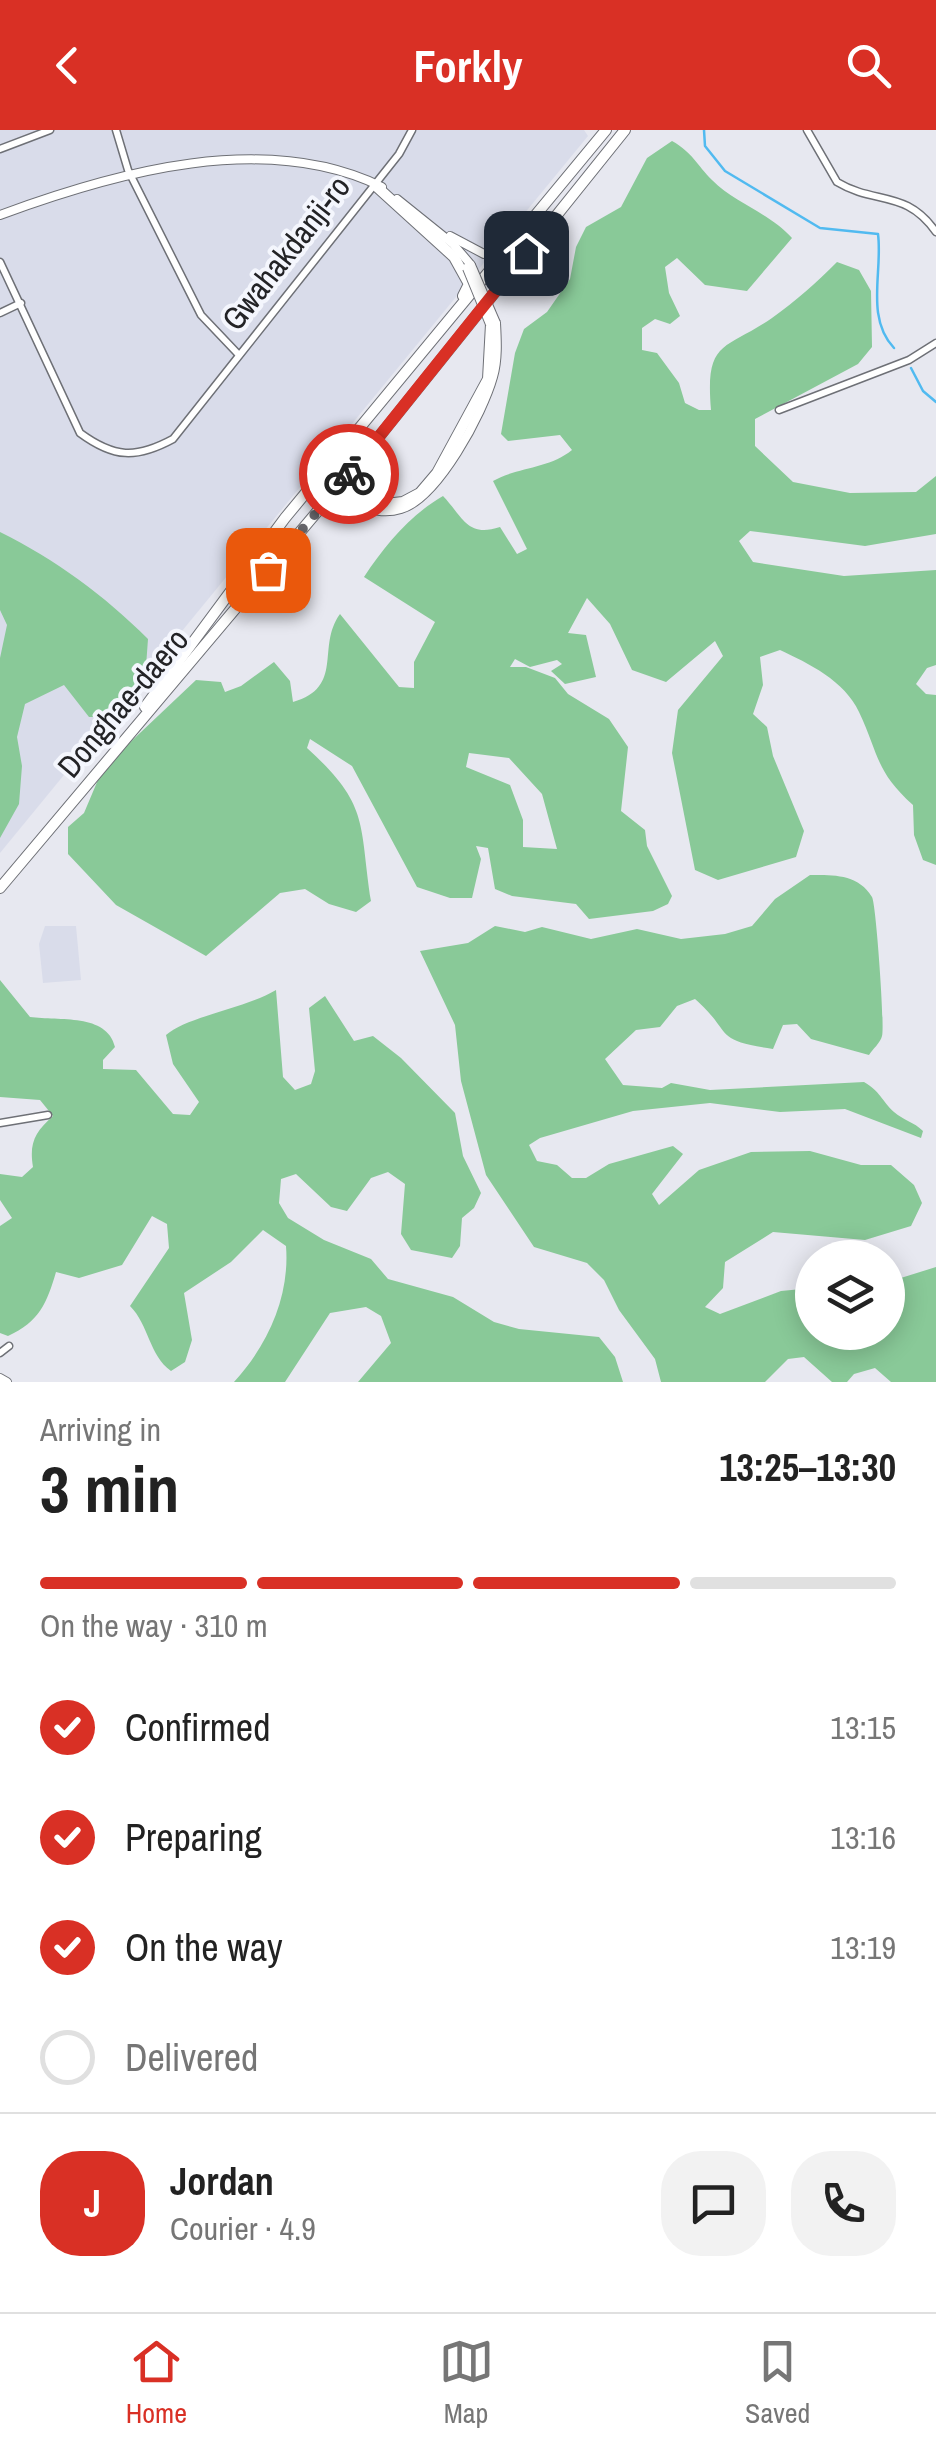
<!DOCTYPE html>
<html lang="en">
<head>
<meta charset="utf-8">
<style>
  body { margin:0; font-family:"Archivo Narrow",sans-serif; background:#f2f2f2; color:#222; height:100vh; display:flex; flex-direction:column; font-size:38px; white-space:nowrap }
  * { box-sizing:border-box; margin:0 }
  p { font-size:32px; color:#767676 }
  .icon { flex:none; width:55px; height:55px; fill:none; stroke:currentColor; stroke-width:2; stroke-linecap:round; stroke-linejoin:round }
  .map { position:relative; height:1252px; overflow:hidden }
  .panel { display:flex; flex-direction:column; background:#fff; flex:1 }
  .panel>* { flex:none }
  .tools { position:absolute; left:795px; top:1110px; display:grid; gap:20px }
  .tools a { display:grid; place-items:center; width:110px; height:110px; border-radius:50%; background:#fff; box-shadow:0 5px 25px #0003; font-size:50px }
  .pin { position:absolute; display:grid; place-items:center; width:85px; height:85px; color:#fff; margin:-42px; border-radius:20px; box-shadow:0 5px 15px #0006 }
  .courier { position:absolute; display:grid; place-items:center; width:100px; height:100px; margin:-50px; border:8px solid #d93025; border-radius:50%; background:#fff; color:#222; box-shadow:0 2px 12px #0007 }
  .head em { font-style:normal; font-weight:700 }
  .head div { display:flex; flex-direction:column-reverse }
  .head { display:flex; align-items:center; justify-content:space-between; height:170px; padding:0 40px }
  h1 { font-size:65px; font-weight:700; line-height:75px }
  .bar { display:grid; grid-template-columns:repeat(4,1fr); gap:15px 10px; align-content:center; height:120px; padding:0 40px }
  .bar i { height:12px; border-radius:8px; background:#e0e0e0 }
  .bar .current { background:#d93025 }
  .bar p { grid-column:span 4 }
  .line { display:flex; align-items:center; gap:25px; padding:0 40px; border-top:2px solid #e0e0e0 }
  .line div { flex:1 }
  .round { display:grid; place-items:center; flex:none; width:105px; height:105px; border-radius:40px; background:#f2f2f2 }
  ol { padding:0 40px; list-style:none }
  li { display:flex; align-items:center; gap:30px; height:110px }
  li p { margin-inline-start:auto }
  li .icon { padding:10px; border-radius:50%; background:#d93025; color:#fff; stroke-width:4 }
  li:last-child { color:#767676 }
  li i { width:55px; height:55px; border:5px solid #e0e0e0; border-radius:50% }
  header { display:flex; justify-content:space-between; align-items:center; height:130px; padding:0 40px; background:#d93025; color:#fff; font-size:45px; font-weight:700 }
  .tabs { display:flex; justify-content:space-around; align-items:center; height:140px; border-top:2px solid #e0e0e0; background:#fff; font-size:28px; color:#767676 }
  .tabs a { display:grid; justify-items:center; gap:5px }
  .tabs .current { color:#d93025 }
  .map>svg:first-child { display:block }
  .built { fill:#d9dcea }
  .green { fill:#89c998; fill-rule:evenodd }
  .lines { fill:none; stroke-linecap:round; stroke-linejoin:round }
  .stream { stroke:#51baf0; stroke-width:2.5 }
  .minor-casing { stroke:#6e7076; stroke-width:9 }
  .tertiary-casing { stroke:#6e7076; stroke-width:10 }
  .trunk-casing { stroke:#6e7076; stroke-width:12 }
  .minor { stroke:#fff; stroke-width:6 }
  .tertiary { stroke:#fff; stroke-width:8 }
  .trunk { stroke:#fff; stroke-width:10 }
  .tertiary-bridge-casing { stroke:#6e7076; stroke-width:10; stroke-linecap:butt }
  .trunk-bridge-casing { stroke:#6e7076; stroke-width:12; stroke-linecap:butt }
  .tertiary-bridge { stroke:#fff; stroke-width:8 }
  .trunk-bridge { stroke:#fff; stroke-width:10 }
  .done { stroke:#68686d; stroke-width:10; stroke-dasharray:0 18 }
  .route { stroke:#d93025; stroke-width:12 }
  .labels { text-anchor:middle; stroke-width:8; stroke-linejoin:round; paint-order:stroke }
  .street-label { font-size:32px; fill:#232326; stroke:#f4f6fd }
</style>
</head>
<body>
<header><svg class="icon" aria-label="back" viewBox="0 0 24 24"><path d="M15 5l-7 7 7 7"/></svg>Forkly<svg class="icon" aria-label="search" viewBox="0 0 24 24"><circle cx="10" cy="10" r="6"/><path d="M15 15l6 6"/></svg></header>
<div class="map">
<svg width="936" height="1252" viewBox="0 0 936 1252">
  <rect width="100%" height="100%" fill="#e7e8f0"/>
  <g class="built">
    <polygon points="0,0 584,0 588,6 0,723"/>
    <polygon points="45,796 76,796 81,850 43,853 39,814"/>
  </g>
  <g class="green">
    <path d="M 672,11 C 692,22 697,35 712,50 C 736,74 770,83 792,108 L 747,161 L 705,155 L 677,128 L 665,137 L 669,163 L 680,186 L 670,194 L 655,189 L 642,198 L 642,220 L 657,223 L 679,253 L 685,273 L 699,280 L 711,280 C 705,209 724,221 772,188 C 796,171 816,153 837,132 L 859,140 L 871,161 L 872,217 L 858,234 L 755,289 L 755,316 L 793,352 L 850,363 L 916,362 L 936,346 L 936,404 L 865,416 L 750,401 L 739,411 L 753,432 L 844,446 L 936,440 L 936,535 L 927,538 L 916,554 L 926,564 L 936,565 L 936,735 L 923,730 L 914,705 L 913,675 C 875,641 879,624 859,582 C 845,551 808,533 780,520 L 760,527 L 763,555 L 753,584 L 767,597 L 773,626 L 804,701 L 796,727 L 718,750 L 695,740 L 672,623 L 678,580 L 723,526 L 715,511 L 666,552 L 632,540 L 610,494 L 587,468 L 568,503 L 586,505 L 596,547 L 565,554 L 551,541 L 562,534 L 557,530 L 530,537 L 515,529 L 510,537 L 526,537 L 555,548 L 568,564 L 609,589 L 628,617 L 621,681 L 645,700 L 647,716 L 672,766 L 668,774 L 653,781 L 589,789 L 576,774 L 512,766 L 495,759 L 488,718 L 476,716 L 481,729 L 472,768 L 450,768 L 417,757 L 352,636 L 310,609 L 307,618 C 370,675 359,693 371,771 L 356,782 L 329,774 L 305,759 L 280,763 L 206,826 L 116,775 L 68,724 L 68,697 L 84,683 L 103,638 L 196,550 L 221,552 L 225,562 L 241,556 L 274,532 L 290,551 L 293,572 C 345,557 316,517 340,484 L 399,557 L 414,558 L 414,532 L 435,492 L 364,447 C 385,415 410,385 443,366 C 463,387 467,408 500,397 L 517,424 L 527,419 L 493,351 C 517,337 549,339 572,320 L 560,305 L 508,311 L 501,304 L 515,223 L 524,199 L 547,182 L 570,149 L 576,117 L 586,97 L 621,77 L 647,28 ZM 469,623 L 509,628 L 542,664 L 557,719 L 523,717 L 523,690 L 510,655 L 466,637 Z"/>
    <path d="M 0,402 C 56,430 104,465 148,509 L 145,550 L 121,587 L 89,587 L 64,555 L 25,574 L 17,607 L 22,636 L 19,674 L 0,708 L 0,528 L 7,495 L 0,480 Z"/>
    <path d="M 810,745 C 834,745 858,744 872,767 C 876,773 885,897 882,906 C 881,912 872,920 869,925 L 811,909 L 797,894 L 783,895 L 773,919 C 711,910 734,903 695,869 L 677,876 L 660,897 L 636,900 L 605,929 L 623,955 L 662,958 L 671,953 L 710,960 L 864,952 C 880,961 882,971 894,982 C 903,990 914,992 923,1001 L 921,1008 L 845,979 L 780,982 L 710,973 L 633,981 L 540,1008 L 529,1015 L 537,1031 L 557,1035 L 572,1048 L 586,1048 L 609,1034 L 673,1016 L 683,1024 L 652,1064 L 659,1075 L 699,1040 L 751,1022 L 810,1021 L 861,1035 L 891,1035 L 914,1055 L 922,1073 L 911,1096 L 865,1110 L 773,1102 L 725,1132 L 723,1158 L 705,1177 L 720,1184 L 781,1161 L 812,1158 L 812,1202 L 888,1202 L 888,1152 L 936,1137 L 936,1252 L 891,1252 L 875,1238 L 854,1244 L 847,1252 L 832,1252 L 804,1227 L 788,1229 L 765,1252 L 661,1252 L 655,1229 L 619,1180 L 604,1150 L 587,1133 L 534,1117 L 486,1045 L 461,951 L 455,895 L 420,821 L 468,813 L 495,796 L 525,802 L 542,797 L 591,809 L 637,799 L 681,809 L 725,804 L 752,796 L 775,769 Z"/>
    <path d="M 0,850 L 30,887 C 59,891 107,883 115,917 L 103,930 L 103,939 L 136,940 L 173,984 L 190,985 L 199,972 L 173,934 L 166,905 C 188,886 244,879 276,860 L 283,947 L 295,960 L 311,954 L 315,941 L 309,878 L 325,866 L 354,911 L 373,906 L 401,928 L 455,983 L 463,1026 L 481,1063 L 474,1078 L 462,1088 L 460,1116 L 452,1128 L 411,1120 L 401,1104 L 405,1054 L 388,1042 L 371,1048 L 347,1081 L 331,1077 L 296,1044 L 281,1049 L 279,1073 L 288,1088 L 324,1110 L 371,1129 L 388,1149 L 453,1167 L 494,1192 L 519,1199 L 599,1207 L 615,1227 L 623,1252 L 358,1252 L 391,1213 L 381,1186 L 366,1177 L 330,1183 L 285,1252 L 234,1252 C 268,1215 290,1166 286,1116 L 263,1100 L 231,1132 L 184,1163 L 192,1210 L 185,1232 L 171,1241 C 149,1225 149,1195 130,1176 L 169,1118 L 167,1094 L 152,1086 L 122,1135 L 79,1148 L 56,1142 C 47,1173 39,1192 8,1206 L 0,1203 L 0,1096 L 12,1088 L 0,1070 L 0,1044 L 22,1047 L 33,1037 C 29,1013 35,1002 53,986 L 40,970 L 0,967 Z"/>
  </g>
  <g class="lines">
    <g class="stream">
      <path d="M 704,0 L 705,16 L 725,41 L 820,98 L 878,104 C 883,141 865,187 894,218"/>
      <polyline points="911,238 923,261 936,272"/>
    </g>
    <g class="minor-casing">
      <g id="minor">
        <polyline points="116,0 128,40 201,185 239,225"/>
        <path d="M 807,0 L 837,52 C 875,75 906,59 936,102"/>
        <polyline points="0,19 50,0"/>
        <path d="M 0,132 L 80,303 C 114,328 136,329 173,309 L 399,24 L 412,0"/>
        <polyline points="0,183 21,173"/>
        <polyline points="779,280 909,230 936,213"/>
        <polyline points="0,993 48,985"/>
        <polyline points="0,1223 9,1216"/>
      </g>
    </g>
    <g class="tertiary-casing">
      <g id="tertiary">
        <polyline points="397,69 453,114 471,135"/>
        <path d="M 0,85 C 116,42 266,0 382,57"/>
        <polyline points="450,106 484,124 504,117"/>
        <path d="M 319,381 C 354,363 369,389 401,379 C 438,368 483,283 493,247 C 498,230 497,211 496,193"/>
        <polyline points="0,1248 7,1252"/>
      </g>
    </g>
    <g class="trunk-casing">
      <g id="trunk">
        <polyline points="377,57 454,127 469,154 463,166"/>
        <polyline points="354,339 354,357 376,375 403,372 420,363 437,343 488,249 491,194"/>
        <polyline points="145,577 285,388 606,0"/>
        <polyline points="0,758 354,338 625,0"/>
      </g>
    </g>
    <use href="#minor" class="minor"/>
    <use href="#tertiary" class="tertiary"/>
    <use href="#trunk" class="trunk"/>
    <g class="tertiary-bridge-casing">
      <polyline id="tertiary-bridge" points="471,135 496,193"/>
    </g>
    <g class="trunk-bridge-casing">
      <polyline id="trunk-bridge" points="468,138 491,194"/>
    </g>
    <use href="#tertiary-bridge" class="tertiary-bridge"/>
    <use href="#trunk-bridge" class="trunk-bridge"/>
  </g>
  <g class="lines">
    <polyline class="done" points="268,440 349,344"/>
    <polyline class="route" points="349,344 526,123"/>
  </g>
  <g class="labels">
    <g class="street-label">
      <text transform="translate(286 123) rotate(-52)" y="11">Gwahakdanji-ro</text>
      <text transform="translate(123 573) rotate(-50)" y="11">Donghae-daero</text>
    </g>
  </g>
</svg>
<div class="tools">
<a><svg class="icon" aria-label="layers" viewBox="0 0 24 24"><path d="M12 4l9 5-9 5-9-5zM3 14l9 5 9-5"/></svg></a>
</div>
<div class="pin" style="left:268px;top:440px;background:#ea580c"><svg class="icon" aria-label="bag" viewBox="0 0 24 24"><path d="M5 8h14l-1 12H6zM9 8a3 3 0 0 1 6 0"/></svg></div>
<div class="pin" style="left:526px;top:123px;background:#1f2937"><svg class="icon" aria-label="home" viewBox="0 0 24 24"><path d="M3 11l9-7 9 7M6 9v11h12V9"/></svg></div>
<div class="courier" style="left:349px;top:344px"><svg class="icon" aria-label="bike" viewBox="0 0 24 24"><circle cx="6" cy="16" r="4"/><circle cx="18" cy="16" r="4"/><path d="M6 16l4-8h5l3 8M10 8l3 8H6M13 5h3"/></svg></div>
</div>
<section class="panel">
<div class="head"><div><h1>3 min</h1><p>Arriving in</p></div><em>13:25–13:30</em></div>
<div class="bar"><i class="current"></i><i class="current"></i><i class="current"></i><i></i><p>On the way · 310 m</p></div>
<ol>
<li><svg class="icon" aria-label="check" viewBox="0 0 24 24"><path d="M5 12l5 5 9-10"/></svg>Confirmed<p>13:15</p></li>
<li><svg class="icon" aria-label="check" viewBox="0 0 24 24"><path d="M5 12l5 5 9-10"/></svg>Preparing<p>13:16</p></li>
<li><svg class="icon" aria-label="check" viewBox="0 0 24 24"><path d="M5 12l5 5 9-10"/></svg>On the way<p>13:19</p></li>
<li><i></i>Delivered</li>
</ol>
<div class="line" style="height:180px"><b class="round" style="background:#d93025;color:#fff">J</b><div><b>Jordan</b><p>Courier · 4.9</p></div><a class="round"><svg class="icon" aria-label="chat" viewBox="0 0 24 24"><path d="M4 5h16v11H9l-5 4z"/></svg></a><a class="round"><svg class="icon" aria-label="phone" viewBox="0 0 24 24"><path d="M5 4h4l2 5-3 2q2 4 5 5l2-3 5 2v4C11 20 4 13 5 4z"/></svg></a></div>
</section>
<nav class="tabs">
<a class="current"><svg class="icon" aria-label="home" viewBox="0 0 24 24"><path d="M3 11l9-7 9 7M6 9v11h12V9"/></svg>Home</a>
<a><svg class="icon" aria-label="map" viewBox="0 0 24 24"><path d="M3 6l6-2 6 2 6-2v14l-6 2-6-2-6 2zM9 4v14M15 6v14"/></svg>Map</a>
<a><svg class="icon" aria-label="saved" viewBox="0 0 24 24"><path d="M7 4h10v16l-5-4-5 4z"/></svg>Saved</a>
</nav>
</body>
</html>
